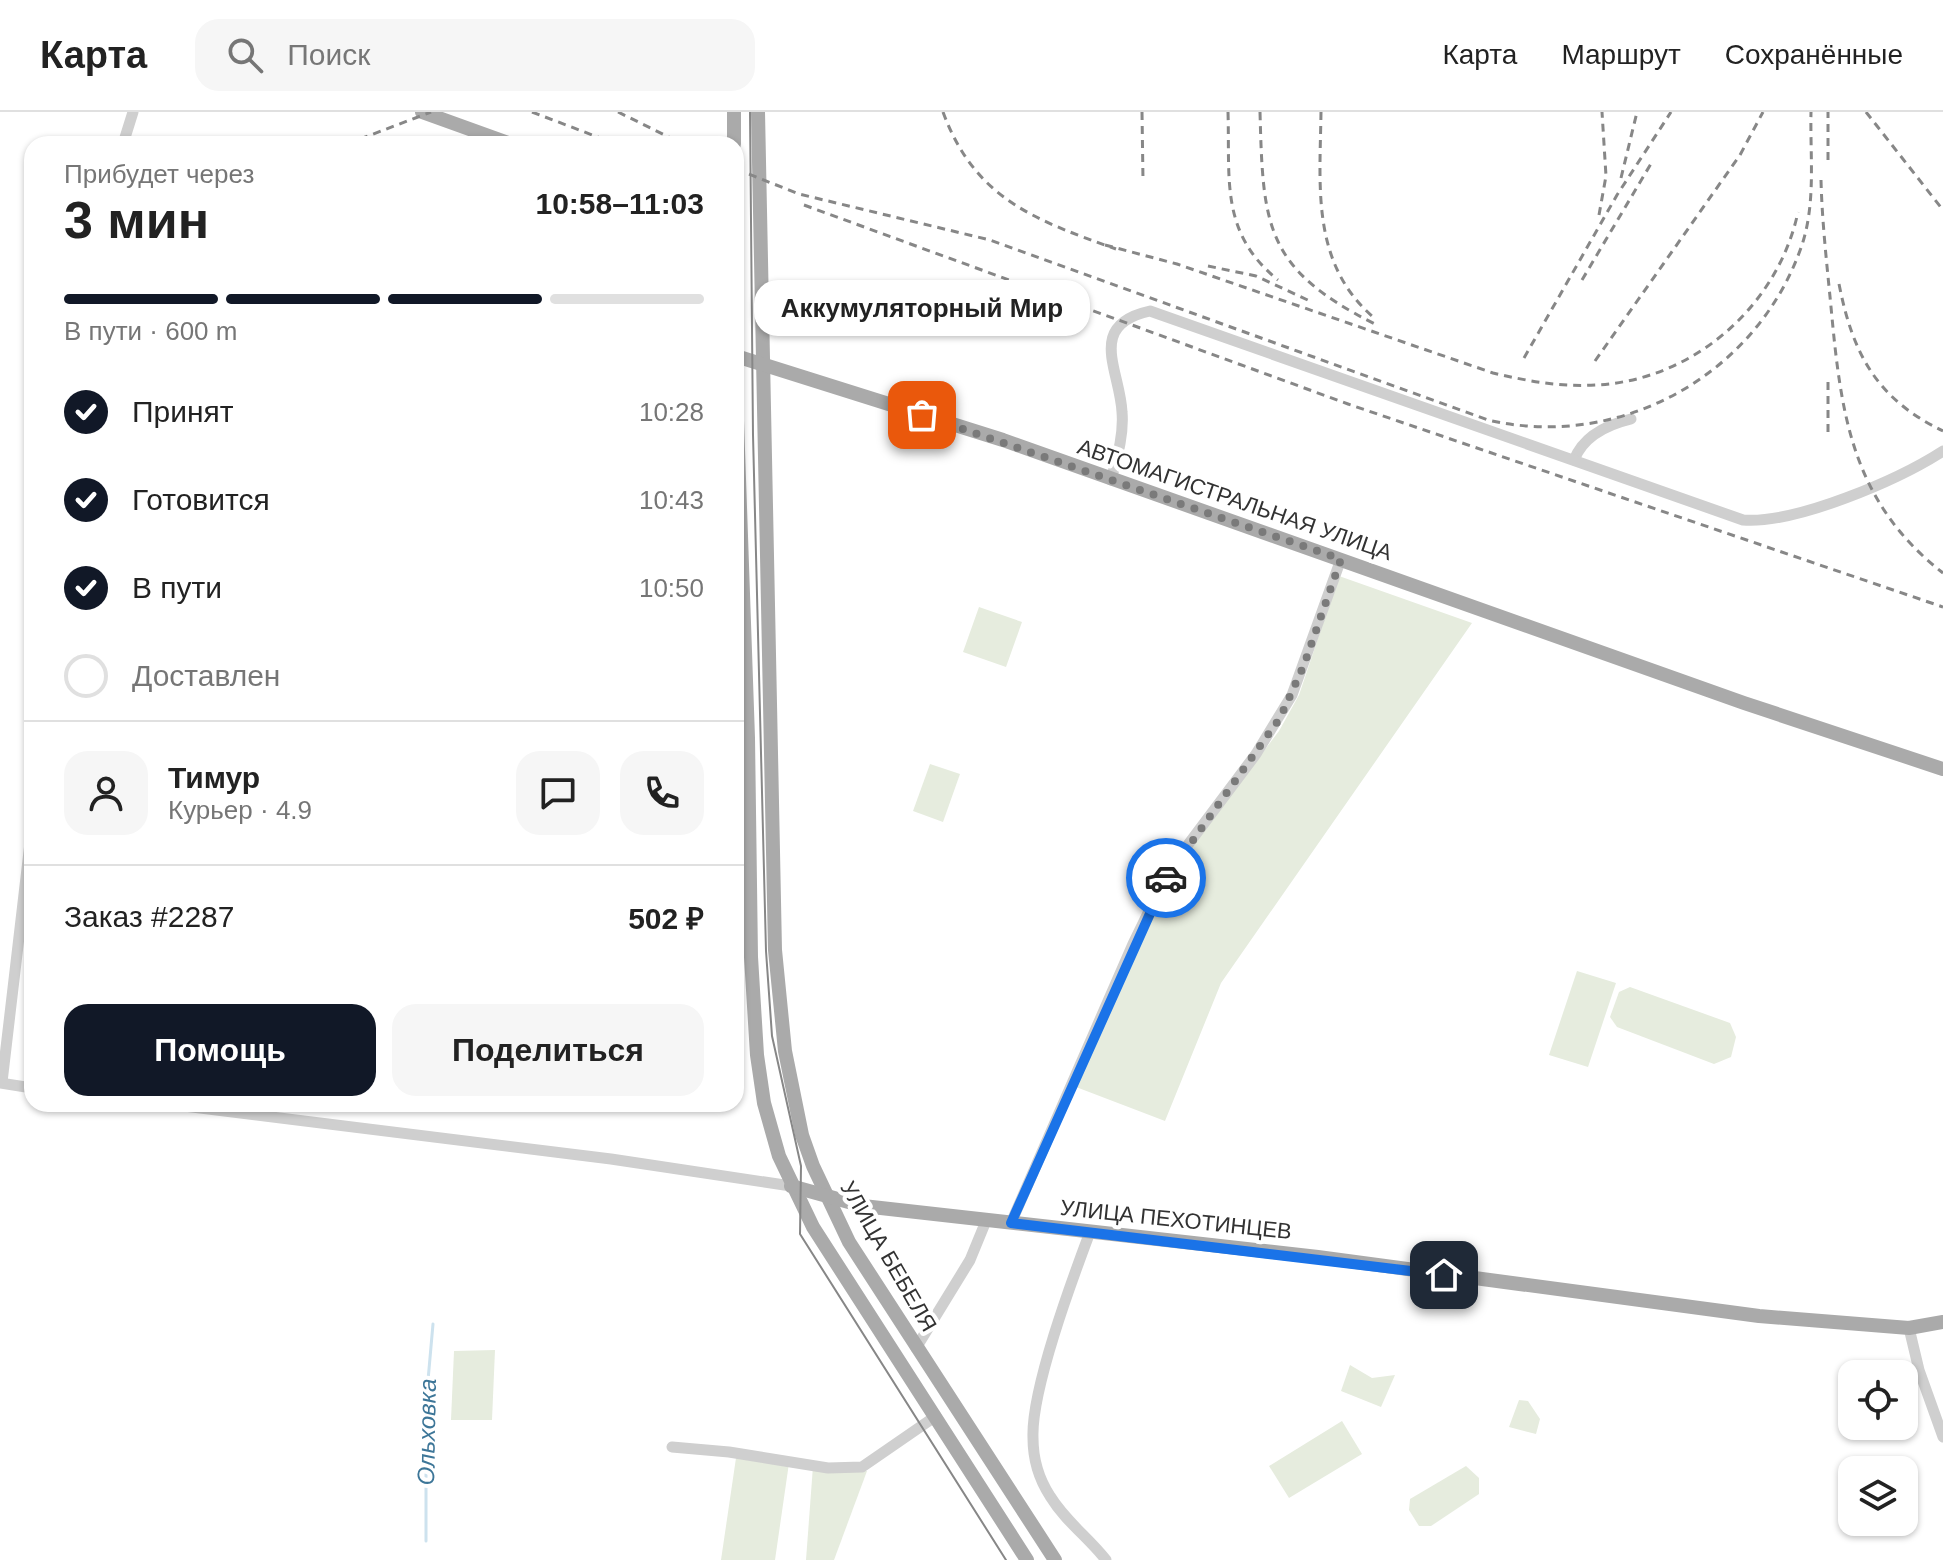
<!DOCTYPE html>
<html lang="ru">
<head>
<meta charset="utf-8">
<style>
  body { margin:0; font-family:Helvetica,sans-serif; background:#f6f6f6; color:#222; height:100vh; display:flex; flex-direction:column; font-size:30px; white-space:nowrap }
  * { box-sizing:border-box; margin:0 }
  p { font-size:26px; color:#767676 }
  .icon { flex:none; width:44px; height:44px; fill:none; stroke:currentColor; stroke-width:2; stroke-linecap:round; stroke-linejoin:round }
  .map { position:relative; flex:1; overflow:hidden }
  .sheet { position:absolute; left:24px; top:24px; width:720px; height:976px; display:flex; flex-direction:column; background:#fff; border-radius:24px; box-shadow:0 2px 6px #0004 }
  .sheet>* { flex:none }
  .controls { position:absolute; left:1838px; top:1248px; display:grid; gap:16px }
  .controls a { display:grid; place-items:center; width:80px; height:80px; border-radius:16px; background:#fff; box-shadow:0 2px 6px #0004; font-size:40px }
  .pin { position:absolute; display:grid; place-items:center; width:68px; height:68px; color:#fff; margin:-34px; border-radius:16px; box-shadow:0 4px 12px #0006 }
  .courier { position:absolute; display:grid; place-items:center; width:80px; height:80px; margin:-40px; border:6px solid #1a73e8; border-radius:50%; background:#fff; color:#222; box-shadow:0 2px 10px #0007 }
  .bubble { position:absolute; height:56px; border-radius:24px; background:#fff; box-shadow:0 2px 6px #0004; font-size:26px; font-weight:700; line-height:56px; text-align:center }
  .summary em { font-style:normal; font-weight:700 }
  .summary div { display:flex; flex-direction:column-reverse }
  .summary { display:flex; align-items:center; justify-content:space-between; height:136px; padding:0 40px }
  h1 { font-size:52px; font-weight:700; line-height:60px }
  .bar { display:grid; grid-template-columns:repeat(4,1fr); gap:12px 8px; align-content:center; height:96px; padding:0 40px }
  .bar i { height:10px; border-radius:6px; background:#e0e0e0 }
  .bar .current { background:#111827 }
  .bar p { grid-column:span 4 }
  .line { display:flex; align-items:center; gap:20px; padding:0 40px; border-top:2px solid #e0e0e0 }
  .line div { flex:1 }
  .round { display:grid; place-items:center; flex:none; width:84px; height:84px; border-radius:24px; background:#f6f6f6 }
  ol { padding:0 40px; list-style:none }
  li { display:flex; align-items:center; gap:24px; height:88px }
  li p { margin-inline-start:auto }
  li .icon { padding:8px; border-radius:50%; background:#111827; color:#fff; stroke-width:4 }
  li:last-child { color:#767676 }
  li i { width:44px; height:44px; border:4px solid #e0e0e0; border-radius:50% }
  .primary-button { display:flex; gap:16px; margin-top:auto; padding:16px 40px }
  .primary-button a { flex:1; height:92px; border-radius:24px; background:#111827; color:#fff; font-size:32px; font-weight:700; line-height:92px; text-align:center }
  .primary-button a+a { background:#f6f6f6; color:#222 }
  header { display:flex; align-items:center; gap:48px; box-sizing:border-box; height:112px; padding:0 40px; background:#fff; border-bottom:2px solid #e0e0e0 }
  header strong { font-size:38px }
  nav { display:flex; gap:44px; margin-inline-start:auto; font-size:28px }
  .search { width:560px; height:72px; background:#f6f6f6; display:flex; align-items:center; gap:20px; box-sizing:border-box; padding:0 28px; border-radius:24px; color:#767676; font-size:30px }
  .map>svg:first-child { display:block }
  .green { fill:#e6ecde }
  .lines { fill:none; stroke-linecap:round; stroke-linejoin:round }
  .stream { stroke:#cde2ee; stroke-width:3 }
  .minor { stroke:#cfcfcf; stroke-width:11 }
  .major { stroke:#aaa; stroke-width:14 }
  .tram { stroke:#878787; stroke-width:2 }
  .rail { stroke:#878787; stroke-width:3; stroke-dasharray:8 6; stroke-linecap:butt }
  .done { stroke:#7a7a7a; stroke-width:8; stroke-dasharray:0 14.4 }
  .route { stroke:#1a73e8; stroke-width:10 }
  .labels { text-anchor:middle; stroke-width:8; stroke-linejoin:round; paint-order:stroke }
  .street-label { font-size:22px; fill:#323232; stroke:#fff }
  .water-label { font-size:24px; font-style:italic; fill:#3d7698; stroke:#fff }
</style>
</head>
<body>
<header>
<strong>Карта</strong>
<div class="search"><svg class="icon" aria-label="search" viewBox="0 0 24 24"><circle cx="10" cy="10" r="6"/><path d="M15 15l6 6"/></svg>Поиск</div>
<nav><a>Карта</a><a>Маршрут</a><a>Сохранённые</a></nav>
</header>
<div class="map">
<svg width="1943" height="1448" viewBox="0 0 1943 1448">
  <rect width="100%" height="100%" fill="#fff"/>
  <g class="green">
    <polygon points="1339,464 1472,511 1221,871 1165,1009 1076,975 1159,788 1192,733 1279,619 1299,583"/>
    <polygon points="979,495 1022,510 1006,555 963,540"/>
    <polygon points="930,652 960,662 943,710 913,699"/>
    <polygon points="1577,859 1616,871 1588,955 1549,943"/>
    <polygon points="1630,875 1730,911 1736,925 1731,945 1714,952 1617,915 1610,905 1619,880"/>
    <polygon points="495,1238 492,1308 451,1308 454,1239"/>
    <polygon points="1350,1253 1372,1266 1395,1263 1381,1295 1341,1279"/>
    <polygon points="1519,1288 1528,1289 1540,1307 1536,1322 1509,1315"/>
    <polygon points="1342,1309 1362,1342 1289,1386 1269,1354"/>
    <polygon points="736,1346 789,1351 775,1448 721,1448"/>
    <polygon points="813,1354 867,1359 834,1448 806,1448"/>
    <polygon points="1466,1354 1479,1366 1479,1382 1431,1414 1419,1414 1409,1398 1410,1387"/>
  </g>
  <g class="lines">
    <polyline class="stream" points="426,1429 426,1291 433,1212"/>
    <g class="minor">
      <polyline points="123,32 133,0"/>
      <path d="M 1574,348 C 1583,325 1606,313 1631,307"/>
      <path d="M 1111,368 C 1117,346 1124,323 1122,300 C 1120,258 1086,213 1150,199 L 1743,408 C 1796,412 1898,368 1943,339"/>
      <polyline points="2,970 32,714"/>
      <polyline points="0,971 32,976"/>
      <polyline points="168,992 611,1047 791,1074"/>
      <polyline points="1011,1111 1133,832 1169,758 1256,642 1292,583 1341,447"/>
      <path d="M 1090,1120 C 1072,1168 1031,1278 1033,1326 C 1033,1346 1039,1367 1050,1384 C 1066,1410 1088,1425 1106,1448"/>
      <polyline points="1909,1216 1919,1258 1943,1325"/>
      <polyline points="916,1236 970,1148 986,1109"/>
      <polyline points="672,1335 729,1340 828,1356 862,1355 936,1304"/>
    </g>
    <g class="major">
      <polyline points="422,0 511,32"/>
      <polyline points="734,0 734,32"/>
      <polyline points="758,0 775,838 785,939 802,1023 813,1054 849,1130 1055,1448"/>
      <polyline points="736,244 1003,328 1744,591 1943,657"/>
      <polyline points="736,280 748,626 751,845 757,943 764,991 779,1044 813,1115 1027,1448"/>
      <polyline points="791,1074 863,1094 1318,1145 1759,1204 1909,1216 1943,1210"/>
    </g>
    <polyline class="tram" points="750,0 753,323 766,839 772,924 801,1054 800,1122 1006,1448"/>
    <g class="rail">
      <polyline points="532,0 616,32"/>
      <polyline points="618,0 683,32"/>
      <path d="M 943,0 C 975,87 1035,108 1116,137"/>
      <polyline points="1142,0 1143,68"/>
      <path d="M 1228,0 C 1230,68 1220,121 1278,168"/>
      <path d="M 1260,0 C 1263,114 1265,157 1375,212"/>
      <path d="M 1321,0 C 1320,74 1311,150 1372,204"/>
      <polyline points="1866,0 1943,98"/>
      <polyline points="347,32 431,0"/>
      <polyline points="1828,48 1828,0"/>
      <path d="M 736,57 L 799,82 L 990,128 L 1488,308 C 1621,339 1758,262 1802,133 C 1816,90 1810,44 1811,0"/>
      <polyline points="1621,66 1637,0"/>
      <path d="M 1821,68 C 1822,110 1827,153 1831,195 C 1841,303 1852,390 1943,461"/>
      <polyline points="804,93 1348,292 1943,495"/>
      <polyline points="1599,103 1606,64 1602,0"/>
      <path d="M 1105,133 L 1177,152 L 1493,261 C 1527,269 1560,275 1595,273 C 1693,269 1778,194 1798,100"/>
      <polyline points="1208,154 1256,164 1312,190"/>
      <polyline points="1582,168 1652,50"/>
      <path d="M 1839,172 C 1853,243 1877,287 1943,319"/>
      <polyline points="1524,246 1617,83 1671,0"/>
      <polyline points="1595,249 1740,43 1763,0"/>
      <polyline points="1828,320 1828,267"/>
    </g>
  </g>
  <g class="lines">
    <polyline class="done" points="922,303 1341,447 1304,553 1280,606 1166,766"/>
    <polyline class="route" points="1166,766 1011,1111 1444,1163"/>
  </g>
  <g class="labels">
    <g class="street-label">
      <text transform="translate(1235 387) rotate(19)" y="8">АВТОМАГИСТРАЛЬНАЯ УЛИЦА</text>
      <text transform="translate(1176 1107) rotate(6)" y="8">УЛИЦА ПЕХОТИНЦЕВ</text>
      <text transform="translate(889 1144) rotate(60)" y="8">УЛИЦА БЕБЕЛЯ</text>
    </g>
    <g class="water-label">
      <text transform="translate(427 1320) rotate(-89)" y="8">Ольховка</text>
    </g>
  </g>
</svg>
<div class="controls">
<a><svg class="icon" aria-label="locate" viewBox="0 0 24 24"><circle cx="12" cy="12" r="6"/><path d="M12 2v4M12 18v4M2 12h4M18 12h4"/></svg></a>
<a><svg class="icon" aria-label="layers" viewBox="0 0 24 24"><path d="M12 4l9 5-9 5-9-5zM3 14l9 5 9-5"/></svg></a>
</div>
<div class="pin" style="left:922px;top:303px;background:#ea580c"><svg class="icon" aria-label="bag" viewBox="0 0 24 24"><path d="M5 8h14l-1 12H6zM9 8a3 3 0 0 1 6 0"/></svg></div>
<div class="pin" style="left:1444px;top:1163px;background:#1f2937"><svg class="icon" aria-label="home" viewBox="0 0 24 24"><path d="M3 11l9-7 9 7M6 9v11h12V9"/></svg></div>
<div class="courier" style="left:1166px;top:766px"><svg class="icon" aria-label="car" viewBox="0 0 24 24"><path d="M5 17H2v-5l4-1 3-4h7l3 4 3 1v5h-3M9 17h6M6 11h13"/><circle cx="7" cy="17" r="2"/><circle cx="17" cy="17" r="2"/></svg></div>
<div class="bubble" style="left:754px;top:168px;width:336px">Аккумуляторный Мир</div>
<section class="sheet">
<div class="summary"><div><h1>3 мин</h1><p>Прибудет через</p></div><em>10:58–11:03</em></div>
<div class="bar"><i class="current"></i><i class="current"></i><i class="current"></i><i></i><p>В пути · 600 m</p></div>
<ol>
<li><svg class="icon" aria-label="check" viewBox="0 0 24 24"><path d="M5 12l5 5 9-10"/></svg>Принят<p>10:28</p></li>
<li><svg class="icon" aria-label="check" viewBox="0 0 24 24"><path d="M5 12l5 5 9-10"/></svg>Готовится<p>10:43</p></li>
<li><svg class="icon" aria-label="check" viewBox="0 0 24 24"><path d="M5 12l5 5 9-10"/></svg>В пути<p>10:50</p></li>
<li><i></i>Доставлен</li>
</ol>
<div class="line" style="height:144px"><a class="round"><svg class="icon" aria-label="person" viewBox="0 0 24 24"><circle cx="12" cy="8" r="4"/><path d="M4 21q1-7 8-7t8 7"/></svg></a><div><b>Тимур</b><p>Курьер · 4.9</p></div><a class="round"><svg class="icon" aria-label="chat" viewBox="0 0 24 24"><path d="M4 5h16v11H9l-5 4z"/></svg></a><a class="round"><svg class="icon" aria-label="phone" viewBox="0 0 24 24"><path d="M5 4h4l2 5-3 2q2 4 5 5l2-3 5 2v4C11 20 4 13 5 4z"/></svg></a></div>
<div class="line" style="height:104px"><div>Заказ #2287</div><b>502 ₽</b></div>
<div class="primary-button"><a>Помощь</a><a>Поделиться</a></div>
</section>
</div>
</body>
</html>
